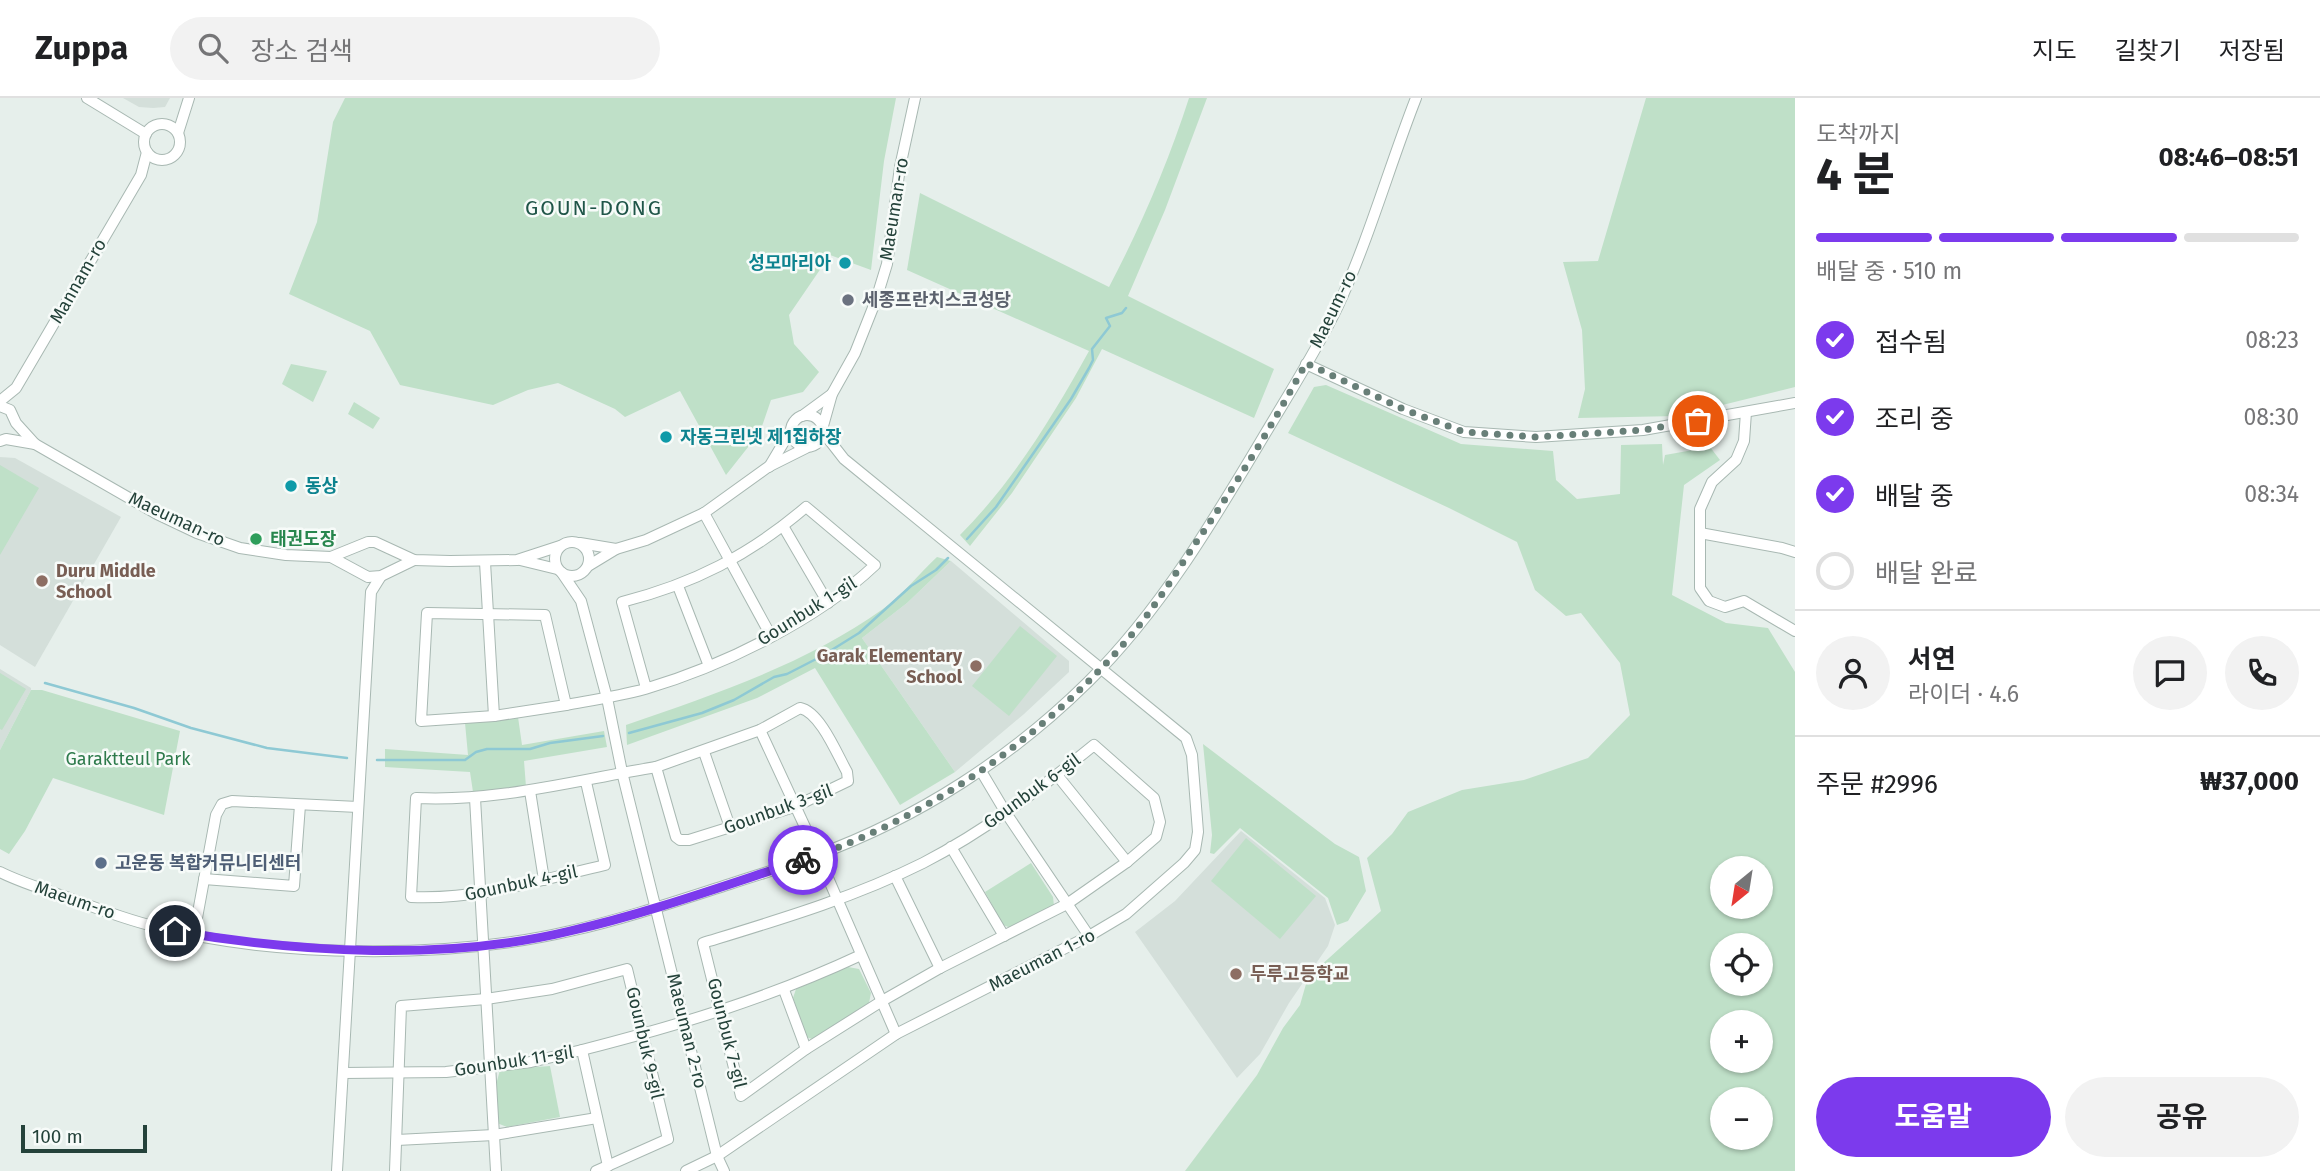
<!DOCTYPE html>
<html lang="ko">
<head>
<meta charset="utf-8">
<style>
  body { margin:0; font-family:"Fira Sans","Noto Sans KR",sans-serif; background:#f2f2f2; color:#202124; height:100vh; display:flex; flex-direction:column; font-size:26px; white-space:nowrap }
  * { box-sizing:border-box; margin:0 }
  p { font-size:23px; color:#757577 }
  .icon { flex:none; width:38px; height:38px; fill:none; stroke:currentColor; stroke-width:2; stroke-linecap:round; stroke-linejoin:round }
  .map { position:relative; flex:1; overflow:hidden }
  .panel { display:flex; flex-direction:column; background:#fff; width:525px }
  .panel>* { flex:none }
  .needle { width:46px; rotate:210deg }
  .tools { position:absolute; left:1710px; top:758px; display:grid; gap:14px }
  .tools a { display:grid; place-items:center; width:63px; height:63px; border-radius:50%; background:#fff; box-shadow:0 2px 5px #0004; font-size:35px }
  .scale { position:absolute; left:21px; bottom:18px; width:126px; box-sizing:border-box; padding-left:7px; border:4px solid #24423a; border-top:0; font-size:19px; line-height:24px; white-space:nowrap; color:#24423a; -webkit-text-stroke:5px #f7fbf9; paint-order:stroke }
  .pin { position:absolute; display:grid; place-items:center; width:60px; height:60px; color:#fff; margin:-30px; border:4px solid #fff; border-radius:50%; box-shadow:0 2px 7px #0007 }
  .courier { position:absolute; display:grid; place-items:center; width:70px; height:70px; margin:-35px; border:5px solid #7c3aed; border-radius:50%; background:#fff; color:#222; box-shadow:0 2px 9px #0007 }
  .headline em { font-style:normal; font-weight:700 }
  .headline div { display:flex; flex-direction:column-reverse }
  .headline { display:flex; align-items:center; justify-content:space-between; height:119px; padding:0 21px }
  h1 { font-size:46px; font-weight:700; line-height:52px }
  .bar { display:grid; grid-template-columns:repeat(4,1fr); gap:10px 7px; align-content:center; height:84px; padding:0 21px }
  .bar i { height:9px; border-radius:5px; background:#e0e0e0 }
  .bar .on { background:#7c3aed }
  .bar p { grid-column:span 4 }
  .line { display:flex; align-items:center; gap:18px; padding:0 21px; border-top:2px solid #e0e0e0 }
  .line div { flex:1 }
  .round { display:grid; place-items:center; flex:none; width:74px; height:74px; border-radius:37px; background:#f2f2f2 }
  ol { padding:0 21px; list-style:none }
  li { display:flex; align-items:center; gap:21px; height:77px }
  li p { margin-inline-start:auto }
  li .icon { padding:7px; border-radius:50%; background:#7c3aed; color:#fff; stroke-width:4 }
  li:last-child { color:#757577 }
  li i { width:38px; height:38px; border:4px solid #e0e0e0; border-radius:50% }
  .button { display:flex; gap:14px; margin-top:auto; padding:14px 21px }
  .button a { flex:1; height:80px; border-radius:42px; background:#7c3aed; color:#fff; font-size:28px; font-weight:700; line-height:80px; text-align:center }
  .button a+a { background:#f2f2f2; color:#202124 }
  header { display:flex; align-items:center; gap:42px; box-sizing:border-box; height:98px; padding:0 35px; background:#fff; border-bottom:2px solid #e0e0e0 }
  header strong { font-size:33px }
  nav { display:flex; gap:38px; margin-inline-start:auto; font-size:24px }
  .search { width:490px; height:63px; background:#f2f2f2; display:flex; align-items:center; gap:18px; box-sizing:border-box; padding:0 24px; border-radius:38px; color:#757577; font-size:26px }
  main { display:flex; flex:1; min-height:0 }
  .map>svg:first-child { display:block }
  .built { fill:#d4dfda }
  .green { fill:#bfe0c8; fill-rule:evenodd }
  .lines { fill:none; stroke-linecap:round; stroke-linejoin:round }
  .stream { stroke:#8ec9d4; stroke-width:2.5 }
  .minor-casing { stroke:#a8b8b2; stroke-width:12 }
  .minor { stroke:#fff; stroke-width:10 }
  .done { stroke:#687f78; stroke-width:7; stroke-dasharray:0 12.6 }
  .route { stroke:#7c3aed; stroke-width:9 }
  .culture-dot { fill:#0f9aa8; stroke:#f7fbf9; stroke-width:2.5 }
  .worship-dot { fill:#6b7280; stroke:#f7fbf9; stroke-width:2.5 }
  .leisure-dot { fill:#2e9e5b; stroke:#f7fbf9; stroke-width:2.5 }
  .education-dot { fill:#8d6e63; stroke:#f7fbf9; stroke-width:2.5 }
  .service-dot { fill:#5c6f8a; stroke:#f7fbf9; stroke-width:2.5 }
  .labels { text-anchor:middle; stroke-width:5; stroke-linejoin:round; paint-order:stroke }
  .street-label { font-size:18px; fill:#24423a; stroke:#f7fbf9 }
  .culture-label { font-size:18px; font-weight:bold; fill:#0d838f; stroke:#f7fbf9; text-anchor:start }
  .worship-label { font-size:18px; font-weight:bold; fill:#5b616d; stroke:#f7fbf9; text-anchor:start }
  .leisure-label { font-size:18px; font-weight:bold; fill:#27864d; stroke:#f7fbf9; text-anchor:start }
  .education-label { font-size:18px; font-weight:bold; fill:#785e54; stroke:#f7fbf9; text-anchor:start }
  .park-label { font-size:18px; fill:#2d7a4b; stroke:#f7fbf9 }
  .service-label { font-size:18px; font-weight:bold; fill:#4e5e75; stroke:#f7fbf9; text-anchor:start }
  .quarter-label { font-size:21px; letter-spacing:2px; fill:#1f5548; stroke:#f7fbf9 }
</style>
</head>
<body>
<header>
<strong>Zuppa</strong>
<div class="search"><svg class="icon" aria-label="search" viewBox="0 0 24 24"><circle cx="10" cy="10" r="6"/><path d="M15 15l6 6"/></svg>장소 검색</div>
<nav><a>지도</a><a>길찾기</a><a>저장됨</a></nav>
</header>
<main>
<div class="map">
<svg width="1795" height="1073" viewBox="0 0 1795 1073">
  <rect width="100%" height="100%" fill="#e6efeb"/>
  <g class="built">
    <polygon points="123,0 170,0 165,9 153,10 139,9"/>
    <polygon points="0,359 15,360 121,419 35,569 0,547"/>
    <polygon points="951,463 1069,563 1069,574 1024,616 955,674 862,540 907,505"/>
    <polygon points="0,571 31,590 31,592 0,652"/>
    <polygon points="1241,733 1325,800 1335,827 1328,848 1289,905 1260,956 1237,980 1135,834 1175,803"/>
  </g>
  <g class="green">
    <polygon points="345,0 896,0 884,63 871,172 830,157 789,217 794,246 819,274 803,294 771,302 760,334 726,377 680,293 625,319 615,311 558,285 528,292 493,307 400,287 370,233 289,196 317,124 333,24"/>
    <path d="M 1189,0 L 1207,0 L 1165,112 L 1128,198 L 1274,271 L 1254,320 L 1102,251 L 1076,300 L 1012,395 L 970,448 L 960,437 C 1013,384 1053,318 1089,253 L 907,172 L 920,95 L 1109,189 C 1141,128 1168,65 1189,0 Z"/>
    <polygon points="1646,0 1795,0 1795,289 1678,318 1578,320 1585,291 1582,232 1563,164 1598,163"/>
    <polygon points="291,266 327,273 313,304 282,286"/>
    <path d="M 1326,287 L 1461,346 L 1553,353 L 1556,382 L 1577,401 L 1620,396 L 1621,347 L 1662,346 L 1663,367 L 1665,357 L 1710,349 L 1720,362 L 1684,387 L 1672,497 L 1726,525 L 1768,530 L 1795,574 L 1795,1073 L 1185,1073 L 1257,977 L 1283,930 L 1300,907 L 1308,879 L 1381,813 L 1367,760 L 1392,736 L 1408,714 L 1462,692 L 1524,682 L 1588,660 L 1630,617 L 1620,565 L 1581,515 L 1566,518 L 1535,492 L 1517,444 L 1449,410 L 1288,335 L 1314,289 ZM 1722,770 L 1760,770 L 1760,808 L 1722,808 ZM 1722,847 L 1760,847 L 1760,886 L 1722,886 ZM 1722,924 L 1760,924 L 1760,962 L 1722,962 ZM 1722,1001 L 1760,1001 L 1760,1040 L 1722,1040 Z"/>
    <polygon points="354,304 380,320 373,331 348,316"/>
    <polygon points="0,367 39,390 0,457"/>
    <path d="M 937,459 L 951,463 L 907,505 L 862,540 L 955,674 L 900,707 L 815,570 L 757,600 L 627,647 L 626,627 C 715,596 806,566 883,511 C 902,497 919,476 937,459 Z"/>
    <polygon points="1020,528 1057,558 1009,618 972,588"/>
    <polygon points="0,575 26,591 2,632 0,631"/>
    <polygon points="31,592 42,592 180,633 164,717 53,680 25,733 9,756 0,751 0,652"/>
    <polygon points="518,619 522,647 604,633 607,649 524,663 526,689 473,694 470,674 385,669 385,651 468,657 465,625"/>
    <polygon points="1203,646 1335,746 1359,759 1366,793 1348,823 1337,827 1328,800 1240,730 1214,756 1210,755 1212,737"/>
    <polygon points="1246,740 1316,798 1280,841 1211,783"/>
    <polygon points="1031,765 1053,799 1054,808 1011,830 1003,827 985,794"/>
    <polygon points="848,869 859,871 871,895 869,905 812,941 806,939 793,900 796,891"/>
    <polygon points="550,968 560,1019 507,1029 497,1025 497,983 500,972"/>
  </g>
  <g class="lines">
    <g class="stream">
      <polyline points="967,441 996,409 1071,301 1089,270 1093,262 1092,251 1110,228 1106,220 1122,215 1126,210"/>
      <polyline points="45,585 134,610 191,630 267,650 347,660"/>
      <polyline points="629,635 702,615 734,602 774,579 787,576 822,558 859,535 911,488 936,472 948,460"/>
      <polyline points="377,662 465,662 476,654 487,651 530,651 550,645 603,638"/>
    </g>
    <g class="minor-casing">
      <g id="minor">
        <polyline points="87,0 146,36"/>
        <circle cx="162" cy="44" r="18"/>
        <polyline points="178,35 189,0"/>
        <polyline points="1306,266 1403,311 1464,334 1536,339 1643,332 1795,305"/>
        <polyline points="0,303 16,290 141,77 147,54"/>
        <polyline points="0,308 10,312 16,325 35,346 157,416 197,435 240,450 286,457 331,459 368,479 381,478 414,462"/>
        <polyline points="1746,314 1744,343 1736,362 1712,384 1700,411 1700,490 1709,503 1725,509 1744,503 1795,533"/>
        <circle cx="807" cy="333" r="16"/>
        <polyline points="802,318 832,296"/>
        <polyline points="823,328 832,296 855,255 876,202 887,166 900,69 915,0"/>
        <polyline points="0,343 6,341 35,346"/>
        <polyline points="769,369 791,332"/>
        <polyline points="704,415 771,538"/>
        <polyline points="783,428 828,505"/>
        <polyline points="1700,435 1782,450 1795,454"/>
        <circle cx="572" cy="461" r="17"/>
        <polyline points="580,445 616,451"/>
        <polyline points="331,459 368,444 375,444 414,462 450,463 517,462 560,448"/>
        <polyline points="520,462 557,471"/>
        <polyline points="485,464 494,618"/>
        <polyline points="588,468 616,451 646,442 704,415 768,369 806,350"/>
        <polyline points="562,475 581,503 607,600 622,674 717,1058 724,1073"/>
        <polyline points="678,488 709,568"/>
        <polygon points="427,515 545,517 566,607 494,618 421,623"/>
        <path d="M 566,607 C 593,602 619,598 645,591 C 723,568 817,522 875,467 L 806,409 C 750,457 693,486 622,504 L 646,590"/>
        <path d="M 800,610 C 820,614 837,656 847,674 L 848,683 L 794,709 L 689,742 L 680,742 L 676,739 L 656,669 L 760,632 Z"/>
        <polyline points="760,632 818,757 896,936"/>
        <path d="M 1094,647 L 1154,700 L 1160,724 L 1156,739 L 1127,764 L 1067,806 L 940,870 L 882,903 L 806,951 L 741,998 L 703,845 C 778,822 853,800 923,765 C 985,733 1040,691 1094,647 Z"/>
        <polyline points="704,654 730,729"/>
        <polyline points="981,673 1006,715 1089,838"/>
        <polyline points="1057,677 1127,764"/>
        <path d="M 586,684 L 605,767 C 540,782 478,802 411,799 L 416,700 C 498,704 576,682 656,669"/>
        <polyline points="530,693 544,782"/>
        <polyline points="475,700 496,1073"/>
        <polyline points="951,749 1004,838"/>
        <path d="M 0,774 C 22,785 46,792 69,800 C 98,811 127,822 157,829 C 276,860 451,861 570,833 C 624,821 677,803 730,786 C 759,776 789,768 817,757 C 918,720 1011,660 1088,584 C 1160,513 1214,422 1265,336 C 1290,294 1317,252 1338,208 C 1369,141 1389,69 1416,0"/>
        <polyline points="895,778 940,870"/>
        <polyline points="204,781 294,788 300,707"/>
        <polyline points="194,836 216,717 222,706 232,703 358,709"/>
        <polyline points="784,892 806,951"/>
        <path d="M 582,952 C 680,927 769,900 861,857"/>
        <polyline points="343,975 446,974 531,964 582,952 608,1068"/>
        <polyline points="397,1042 494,1037 597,1020"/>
        <polyline points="337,1073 371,494 381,478"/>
        <polyline points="395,1073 401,908 486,901 552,891 627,871 668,1041 596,1073"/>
        <polyline points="686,1073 717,1058 896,936 1089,838 1126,816 1184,765 1195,752 1198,734 1192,657 1186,640 844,361 823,334"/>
      </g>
    </g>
    <use href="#minor" class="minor"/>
  </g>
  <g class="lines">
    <path class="done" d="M 803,762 C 928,721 1042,640 1128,541 C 1153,512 1174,478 1195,446 C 1235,388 1272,328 1306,265 L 1403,311 L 1464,334 L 1536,339 L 1643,332 L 1698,323"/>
    <path class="route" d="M 175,833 C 300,855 446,863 570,833 C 649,815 726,787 803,762"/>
  </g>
  <g class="culture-dot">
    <circle cx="845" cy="165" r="7"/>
    <circle cx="666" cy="339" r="7"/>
    <circle cx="291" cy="388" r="7"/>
  </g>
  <circle class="worship-dot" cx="848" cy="202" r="7"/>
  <circle class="leisure-dot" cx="256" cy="441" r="7"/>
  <g class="education-dot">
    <circle cx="42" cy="483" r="7"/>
    <circle cx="976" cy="568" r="7"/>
    <circle cx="1236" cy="876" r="7"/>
  </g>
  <circle class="service-dot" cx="101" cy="765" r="7"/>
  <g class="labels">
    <g class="street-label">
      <text transform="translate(894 111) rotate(-81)" y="6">Maeuman-ro</text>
      <text transform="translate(78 183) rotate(-60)" y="6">Mannam-ro</text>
      <text transform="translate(1333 211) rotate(-64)" y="6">Maeum-ro</text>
      <text transform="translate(177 421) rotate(25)" y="6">Maeuman-ro</text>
      <text transform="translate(807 513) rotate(-32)" y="6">Gounbuk 1-gil</text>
      <text transform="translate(1032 693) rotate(-36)" y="6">Gounbuk 6-gil</text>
      <text transform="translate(778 711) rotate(-20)" y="6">Gounbuk 3-gil</text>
      <text transform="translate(521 785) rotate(-12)" y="6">Gounbuk 4-gil</text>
      <text transform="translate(75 802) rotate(19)" y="6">Maeum-ro</text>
      <text transform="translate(1042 862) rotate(-27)" y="6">Maeuman 1-ro</text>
      <text transform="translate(687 933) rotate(76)" y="6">Maeuman 2-ro</text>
      <text transform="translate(727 935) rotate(76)" y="6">Gounbuk 7-gil</text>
      <text transform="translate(645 945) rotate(77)" y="6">Gounbuk 9-gil</text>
      <text transform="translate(514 963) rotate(-9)" y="6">Gounbuk 11-gil</text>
    </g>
    <g class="culture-label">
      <text x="831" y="171" text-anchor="end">성모마리아</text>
      <text x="680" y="345">자동크린넷 제1집하장</text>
      <text x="305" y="394">동상</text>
    </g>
    <g class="worship-label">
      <text x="862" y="208">세종프란치스코성당</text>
    </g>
    <g class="leisure-label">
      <text x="270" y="447">태권도장</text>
    </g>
    <g class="education-label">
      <text x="56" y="479">Duru Middle<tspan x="56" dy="21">School</tspan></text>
      <text x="962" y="564" text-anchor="end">Garak Elementary<tspan x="962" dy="21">School</tspan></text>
      <text x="1250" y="882">두루고등학교</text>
    </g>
    <g class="park-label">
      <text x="128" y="667">Garaktteul Park</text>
    </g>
    <g class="service-label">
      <text x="115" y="771">고운동 복합커뮤니티센터</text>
    </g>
    <g class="quarter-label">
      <text x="594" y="117">GOUN-DONG</text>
    </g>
  </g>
</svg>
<div class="tools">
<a><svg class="needle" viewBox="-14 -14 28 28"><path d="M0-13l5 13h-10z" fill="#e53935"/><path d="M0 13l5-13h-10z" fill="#757577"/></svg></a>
<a><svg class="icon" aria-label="locate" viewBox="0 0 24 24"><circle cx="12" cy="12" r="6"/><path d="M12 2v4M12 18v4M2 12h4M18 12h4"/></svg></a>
<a>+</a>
<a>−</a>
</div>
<div class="scale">100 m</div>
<div class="pin" style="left:1698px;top:323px;background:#ea580c"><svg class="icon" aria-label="bag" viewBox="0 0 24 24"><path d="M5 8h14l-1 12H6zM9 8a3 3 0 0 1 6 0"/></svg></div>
<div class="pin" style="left:175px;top:833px;background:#1f2937"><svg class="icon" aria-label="home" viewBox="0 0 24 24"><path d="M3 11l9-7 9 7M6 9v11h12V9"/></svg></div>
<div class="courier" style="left:803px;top:762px"><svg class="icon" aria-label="bike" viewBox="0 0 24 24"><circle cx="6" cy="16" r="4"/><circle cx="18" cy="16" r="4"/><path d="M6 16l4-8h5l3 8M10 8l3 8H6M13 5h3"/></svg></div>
</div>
<section class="panel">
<div class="headline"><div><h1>4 분</h1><p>도착까지</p></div><em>08:46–08:51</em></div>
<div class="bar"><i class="on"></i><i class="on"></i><i class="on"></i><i></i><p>배달 중 · 510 m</p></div>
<ol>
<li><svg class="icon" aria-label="check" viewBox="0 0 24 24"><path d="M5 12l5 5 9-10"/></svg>접수됨<p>08:23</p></li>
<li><svg class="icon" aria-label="check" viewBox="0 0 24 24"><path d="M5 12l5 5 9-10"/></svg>조리 중<p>08:30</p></li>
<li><svg class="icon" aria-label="check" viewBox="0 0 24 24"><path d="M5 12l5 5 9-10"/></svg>배달 중<p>08:34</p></li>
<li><i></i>배달 완료</li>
</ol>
<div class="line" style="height:126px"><a class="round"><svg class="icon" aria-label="person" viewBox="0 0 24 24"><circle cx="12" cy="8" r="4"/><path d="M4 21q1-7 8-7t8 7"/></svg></a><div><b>서연</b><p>라이더 · 4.6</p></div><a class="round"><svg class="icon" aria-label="chat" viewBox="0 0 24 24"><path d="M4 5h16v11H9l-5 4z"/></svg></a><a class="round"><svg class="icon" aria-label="phone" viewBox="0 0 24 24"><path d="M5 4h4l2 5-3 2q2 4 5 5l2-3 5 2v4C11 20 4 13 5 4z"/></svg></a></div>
<div class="line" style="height:91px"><div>주문 #2996</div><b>₩37,000</b></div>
<div class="button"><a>도움말</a><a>공유</a></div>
</section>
</main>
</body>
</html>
